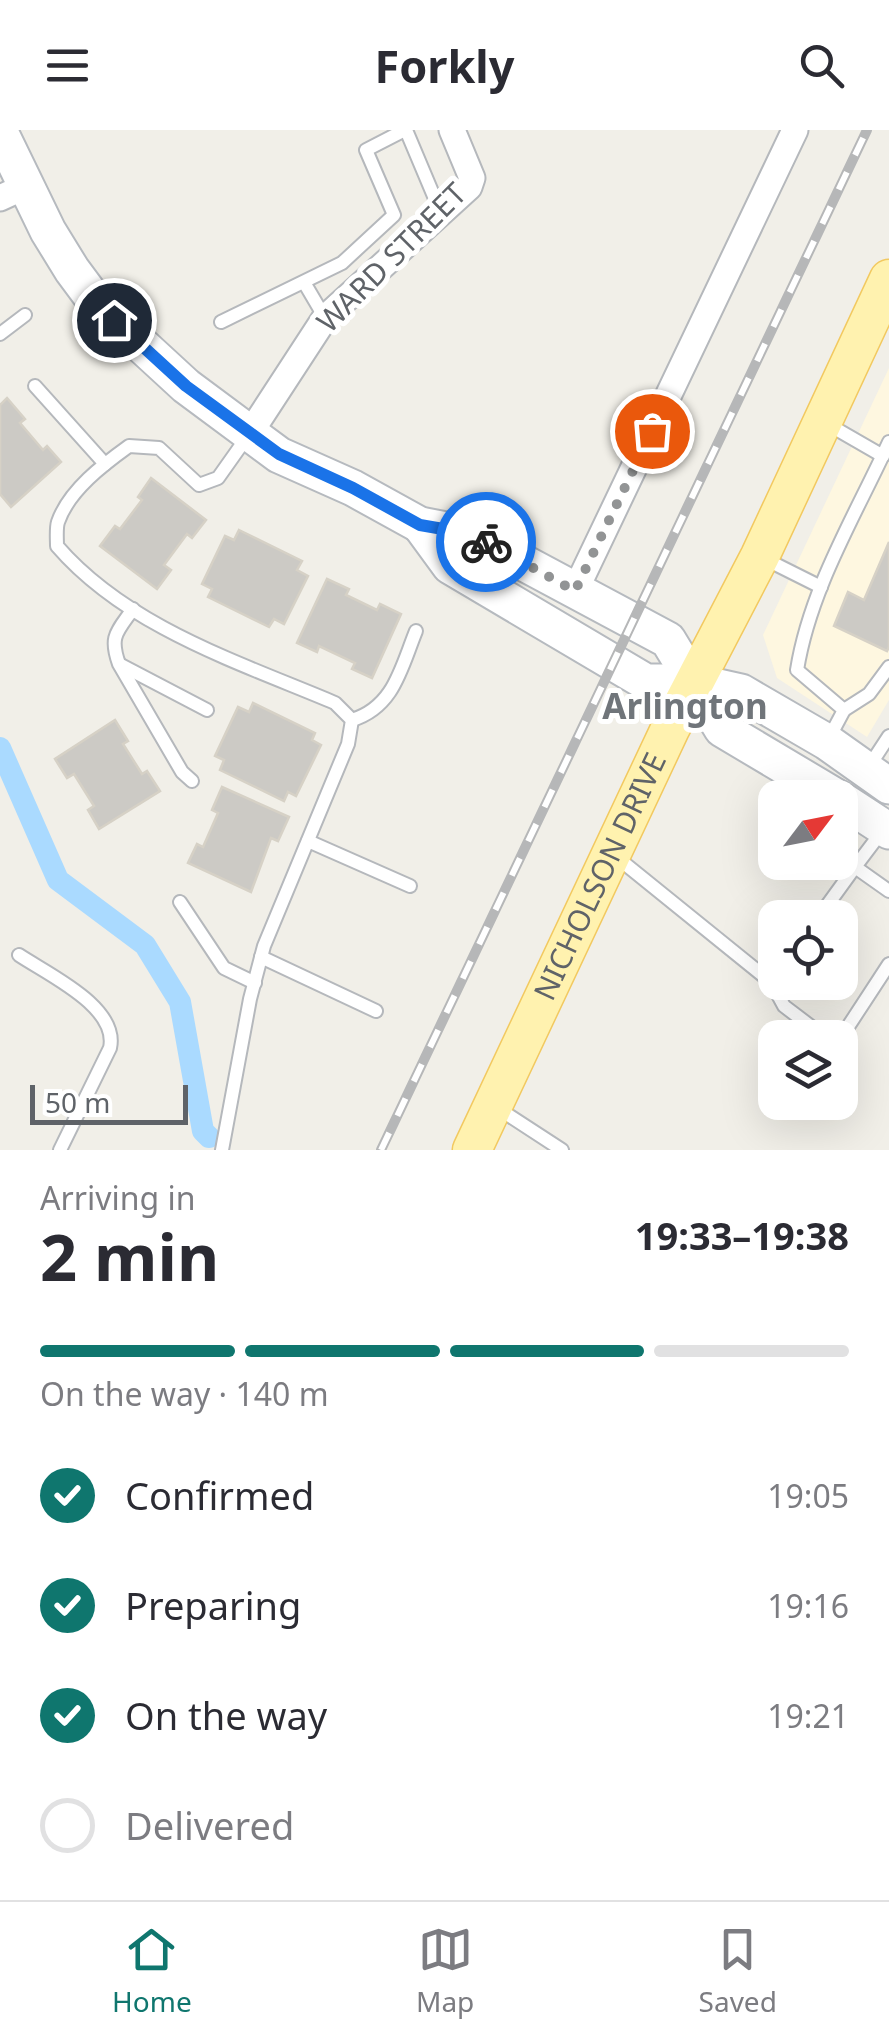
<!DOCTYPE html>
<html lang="en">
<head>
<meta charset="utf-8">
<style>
  body { margin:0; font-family:"Noto Sans",sans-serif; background:#f7f7f7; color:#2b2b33; height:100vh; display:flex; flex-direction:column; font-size:38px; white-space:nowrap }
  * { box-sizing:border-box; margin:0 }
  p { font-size:32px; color:#7c7c81 }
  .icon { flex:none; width:55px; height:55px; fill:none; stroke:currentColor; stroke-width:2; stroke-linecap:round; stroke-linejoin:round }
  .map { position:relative; height:1020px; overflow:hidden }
  .sheet { display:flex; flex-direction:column; background:#fff; flex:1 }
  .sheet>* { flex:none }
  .needle { width:65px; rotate:58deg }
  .buttons { position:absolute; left:758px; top:650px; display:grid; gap:20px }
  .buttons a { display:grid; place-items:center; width:100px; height:100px; border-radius:20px; background:#fff; box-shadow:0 10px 40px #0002; font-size:50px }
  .scale { position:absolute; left:30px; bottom:25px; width:158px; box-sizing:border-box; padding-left:10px; border:5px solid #5f6368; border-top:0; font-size:28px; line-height:35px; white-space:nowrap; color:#5f6368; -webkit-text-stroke:8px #fff; paint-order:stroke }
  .pin { position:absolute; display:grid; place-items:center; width:85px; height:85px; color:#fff; margin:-42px; border:5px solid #fff; border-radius:50%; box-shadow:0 2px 10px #0007 }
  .courier { position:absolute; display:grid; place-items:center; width:100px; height:100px; margin:-50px; border:8px solid #1a73e8; border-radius:50%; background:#fff; color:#222; box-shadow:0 2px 12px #0007 }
  .head em { font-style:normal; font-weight:700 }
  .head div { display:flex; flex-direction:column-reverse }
  .head { display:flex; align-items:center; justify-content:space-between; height:170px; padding:0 40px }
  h1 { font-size:65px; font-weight:700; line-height:75px }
  .bar { display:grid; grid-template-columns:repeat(4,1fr); gap:15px 10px; align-content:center; height:120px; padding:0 40px }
  .bar i { height:12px; border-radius:8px; background:#e1e1e2 }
  .bar .selected { background:#0f766e }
  .bar p { grid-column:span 4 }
  ol { padding:0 40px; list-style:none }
  li { display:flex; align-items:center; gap:30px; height:110px }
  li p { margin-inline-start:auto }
  li .icon { padding:10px; border-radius:50%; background:#0f766e; color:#fff; stroke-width:4 }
  li:last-child { color:#7c7c81 }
  li i { width:55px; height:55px; border:5px solid #e1e1e2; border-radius:50% }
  header { display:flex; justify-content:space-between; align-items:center; height:130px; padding:0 40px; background:#fff; font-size:45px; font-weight:700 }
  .tab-bar { display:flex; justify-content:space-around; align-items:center; height:140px; border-top:2px solid #e1e1e2; background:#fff; font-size:28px; color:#7c7c81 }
  .tab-bar a { display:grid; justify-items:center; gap:5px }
  .tab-bar .selected { color:#0f766e }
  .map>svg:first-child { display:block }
  .commercial { fill:#fef7e0 }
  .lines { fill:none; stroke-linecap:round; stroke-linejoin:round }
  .canal { stroke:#aadaff; stroke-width:22 }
  .building { fill:#cccac5; stroke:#d6d1c6; stroke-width:2.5 }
  .service-casing { stroke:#b5b8bc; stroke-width:16 }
  .minor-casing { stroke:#b5b8bc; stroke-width:29 }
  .secondary-casing { stroke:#b6babf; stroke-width:39 }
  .primary-casing { stroke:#f2c960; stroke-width:41 }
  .service { stroke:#fff; stroke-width:12 }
  .minor { stroke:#fff; stroke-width:25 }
  .secondary { stroke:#fff; stroke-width:35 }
  .primary { stroke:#fff2af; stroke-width:38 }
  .rail-casing { stroke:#b6b7b8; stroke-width:10 }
  .rail { stroke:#fff; stroke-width:6; stroke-dasharray:19; stroke-linecap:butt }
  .done { stroke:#929495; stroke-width:10; stroke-dasharray:0 18 }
  .route { stroke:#1a73e8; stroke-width:12 }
  .labels { text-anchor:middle; stroke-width:10; stroke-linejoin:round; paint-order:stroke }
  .street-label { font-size:30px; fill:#5f6368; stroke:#fff }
  .quarter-label { font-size:35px; font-weight:bold; fill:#70757a; stroke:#fff }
</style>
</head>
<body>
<header><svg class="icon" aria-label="menu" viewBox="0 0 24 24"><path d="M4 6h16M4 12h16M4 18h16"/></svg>Forkly<svg class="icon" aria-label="search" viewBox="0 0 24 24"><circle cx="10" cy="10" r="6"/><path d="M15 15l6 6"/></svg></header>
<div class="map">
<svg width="889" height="1020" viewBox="0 0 889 1020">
  <rect width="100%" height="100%" fill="#f1efe8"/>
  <polygon class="commercial" points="889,238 889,570 867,607 777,548 763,505"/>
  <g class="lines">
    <polyline class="canal" points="0,618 58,750 145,815 180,872 203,1001 209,1007"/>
  </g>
  <g class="building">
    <polygon points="7,268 25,289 20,293 43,320 47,316 61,332 11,377 0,364 0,275"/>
    <polygon points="151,348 206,390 192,408 187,404 164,435 171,440 157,459 100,416 115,396 120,399 142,370 138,367"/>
    <polygon points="239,400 302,431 297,440 308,446 284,494 274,489 269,497 208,467 212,459 202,454 225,406 234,410"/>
    <polygon points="889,412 889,517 887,521 834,496 848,462 864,470"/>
    <polygon points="327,449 349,459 346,465 377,480 380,474 401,484 372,548 352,539 355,533 319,516 317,522 297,513"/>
    <polygon points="253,573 315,603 312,610 321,615 296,666 288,662 284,671 220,640 224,630 215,626 238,577 249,582"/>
    <polygon points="115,590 128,611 123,614 142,644 147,641 160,661 99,699 88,680 94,676 74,644 67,648 55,629"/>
    <polygon points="222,657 289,687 278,711 271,708 251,762 188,733 197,714 203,717 218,683 212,680"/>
  </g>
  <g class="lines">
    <g class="service-casing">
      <g id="service">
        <polyline points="406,0 441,83"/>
        <polyline points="305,154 325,188"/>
        <polyline points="221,192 342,133 394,85 366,20 405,0"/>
        <polyline points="0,204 25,185"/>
        <polyline points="35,256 105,334"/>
        <polyline points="824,292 883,326"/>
        <polyline points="765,429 821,457"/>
        <path d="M 133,479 C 117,502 109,506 119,534 L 182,642 L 192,651"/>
        <polyline points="121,535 207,580"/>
        <polyline points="844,580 869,564 889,537"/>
        <path d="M 352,590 C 394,577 401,538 416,501"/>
        <path d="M 828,610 L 844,580 L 797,540 C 810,459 855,386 889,312"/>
        <polyline points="868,638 889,606"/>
        <polyline points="883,700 855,737 889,761"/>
        <polyline points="308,711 410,756"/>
        <polyline points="614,725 771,852 784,876 826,908"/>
        <polyline points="180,772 224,838 255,853"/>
        <polyline points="818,788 855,737"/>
        <path d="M 19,825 C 49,845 119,877 110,918 L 60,1020"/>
        <polyline points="261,827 376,881"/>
        <polyline points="840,909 889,834"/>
        <polyline points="496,977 562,1020"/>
        <path d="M 222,1020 L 250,869 L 264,816 L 348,614 L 352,590 L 335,573 C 238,532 127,497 57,416 C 57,409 56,398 58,392 C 69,360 104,334 129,316 L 159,318 L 199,355 L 218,348 L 247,307"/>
      </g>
    </g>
    <g class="minor-casing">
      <g id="minor">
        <polyline points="0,68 26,56"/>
        <polyline points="250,303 325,188 469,57 472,48 452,0"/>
        <polyline points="575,461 795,0"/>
      </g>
    </g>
    <g class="secondary-casing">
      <g id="secondary">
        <polyline points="0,2 48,101 72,140 98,175 186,256 279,325 353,358 420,395 472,405 668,510 722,599 838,668"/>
        <polyline points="420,395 450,436 646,552 696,552 741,562 827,612 889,656"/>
        <polyline points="840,669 889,701"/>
      </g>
    </g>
    <g class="primary-casing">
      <g id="primary">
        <path id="s1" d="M 472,1020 L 670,599 L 760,426 L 889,149"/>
      </g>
    </g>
    <use href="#service" class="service"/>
    <use href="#minor" class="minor"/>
    <use href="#secondary" class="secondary"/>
    <use href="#primary" class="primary"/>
    <g class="rail-casing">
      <polyline id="rail" points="381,1020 867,0"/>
    </g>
    <use href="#rail" class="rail"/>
  </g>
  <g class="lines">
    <polyline class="done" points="486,412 575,461 652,301"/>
    <polyline class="route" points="114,190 186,256 279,324 353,358 420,395 472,404 486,412"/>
  </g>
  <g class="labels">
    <g class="street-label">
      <text transform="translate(392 128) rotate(-45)" y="10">WARD STREET</text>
      <text dy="10" stroke="none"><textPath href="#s1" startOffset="302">NICHOLSON DRIVE</textPath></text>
    </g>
    <g class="quarter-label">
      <text x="685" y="589">Arlington</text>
    </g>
  </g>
</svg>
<div class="buttons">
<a><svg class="needle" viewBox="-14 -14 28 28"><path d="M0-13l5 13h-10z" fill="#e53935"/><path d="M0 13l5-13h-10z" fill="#7c7c81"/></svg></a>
<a><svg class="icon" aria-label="locate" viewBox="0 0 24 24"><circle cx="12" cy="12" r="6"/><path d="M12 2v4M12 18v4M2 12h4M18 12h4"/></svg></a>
<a><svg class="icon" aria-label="layers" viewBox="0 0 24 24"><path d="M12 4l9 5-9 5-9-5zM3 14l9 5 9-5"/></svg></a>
</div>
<div class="scale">50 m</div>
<div class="pin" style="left:652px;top:301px;background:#ea580c"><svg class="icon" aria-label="bag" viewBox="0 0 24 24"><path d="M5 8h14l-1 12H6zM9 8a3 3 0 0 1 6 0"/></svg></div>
<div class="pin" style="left:114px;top:190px;background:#1f2937"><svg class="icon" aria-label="home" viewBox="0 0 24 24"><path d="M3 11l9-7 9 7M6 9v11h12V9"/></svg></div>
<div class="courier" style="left:486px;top:412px"><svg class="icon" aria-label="bike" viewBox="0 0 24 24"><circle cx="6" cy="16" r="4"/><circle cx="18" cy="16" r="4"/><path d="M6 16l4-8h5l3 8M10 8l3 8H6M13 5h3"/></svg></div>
</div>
<section class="sheet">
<div class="head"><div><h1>2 min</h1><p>Arriving in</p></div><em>19:33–19:38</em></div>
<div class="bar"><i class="selected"></i><i class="selected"></i><i class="selected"></i><i></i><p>On the way · 140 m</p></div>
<ol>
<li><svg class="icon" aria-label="check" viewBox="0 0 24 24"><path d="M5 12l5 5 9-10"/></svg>Confirmed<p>19:05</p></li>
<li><svg class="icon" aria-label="check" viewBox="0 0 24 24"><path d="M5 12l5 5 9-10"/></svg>Preparing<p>19:16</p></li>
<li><svg class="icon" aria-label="check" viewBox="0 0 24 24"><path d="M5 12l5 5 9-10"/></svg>On the way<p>19:21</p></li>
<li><i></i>Delivered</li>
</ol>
</section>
<nav class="tab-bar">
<a class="selected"><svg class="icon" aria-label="home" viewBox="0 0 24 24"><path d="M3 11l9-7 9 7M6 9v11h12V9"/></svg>Home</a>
<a><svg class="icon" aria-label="map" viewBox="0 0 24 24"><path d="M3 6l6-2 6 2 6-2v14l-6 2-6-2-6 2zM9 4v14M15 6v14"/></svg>Map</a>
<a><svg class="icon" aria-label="saved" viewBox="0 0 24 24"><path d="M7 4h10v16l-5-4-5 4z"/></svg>Saved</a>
</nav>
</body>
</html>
